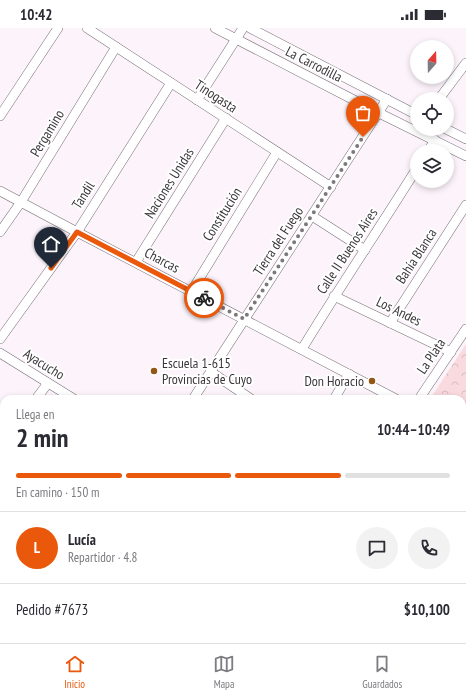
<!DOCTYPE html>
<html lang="es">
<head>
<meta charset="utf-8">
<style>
  body { margin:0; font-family:"PT Sans Narrow",sans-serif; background:#f2f2f3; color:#2b2b33; height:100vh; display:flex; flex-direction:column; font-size:15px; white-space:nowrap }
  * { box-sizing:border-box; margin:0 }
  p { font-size:13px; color:#7c7c81 }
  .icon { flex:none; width:22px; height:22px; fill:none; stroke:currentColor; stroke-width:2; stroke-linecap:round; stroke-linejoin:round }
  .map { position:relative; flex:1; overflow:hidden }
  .drawer { position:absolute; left:0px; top:367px; width:466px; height:248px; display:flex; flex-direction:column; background:#fff; border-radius:12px 12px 0 0; box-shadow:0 2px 6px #0003 }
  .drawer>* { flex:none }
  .needle { width:26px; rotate:20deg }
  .controls { position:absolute; left:410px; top:12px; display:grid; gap:8px }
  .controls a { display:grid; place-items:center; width:44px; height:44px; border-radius:50%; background:#fff; box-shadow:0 2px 6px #0003; font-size:20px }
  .pin { position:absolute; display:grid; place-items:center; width:34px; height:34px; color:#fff; margin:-41px -17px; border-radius:50% 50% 50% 0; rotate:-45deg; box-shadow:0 0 4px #0007 }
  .pin .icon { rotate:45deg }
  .courier { position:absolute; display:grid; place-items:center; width:40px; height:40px; margin:-20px; border:3px solid #ea580c; border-radius:50%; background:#fff; color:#222; box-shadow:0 1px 5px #0007 }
  .overview em { font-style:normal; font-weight:700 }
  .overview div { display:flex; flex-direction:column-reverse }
  .overview { display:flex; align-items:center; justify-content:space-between; height:68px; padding:0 16px }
  h1 { font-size:26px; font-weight:700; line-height:30px }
  .bar { display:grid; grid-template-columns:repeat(4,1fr); gap:6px 4px; align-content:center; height:48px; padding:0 16px }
  .bar i { height:5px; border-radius:3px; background:#e1e1e2 }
  .bar .active { background:#ea580c }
  .bar p { grid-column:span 4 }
  .line { display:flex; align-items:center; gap:10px; padding:0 16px; border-top:1px solid #e1e1e2 }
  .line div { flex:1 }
  .round { display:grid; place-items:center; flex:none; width:42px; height:42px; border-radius:21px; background:#f2f2f3 }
  .status { display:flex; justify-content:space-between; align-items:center; height:28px; padding:0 20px; background:#fff; direction:ltr }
  .status svg { height:11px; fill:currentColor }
  .tab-bar { display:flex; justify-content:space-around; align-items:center; height:56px; border-top:1px solid #e1e1e2; background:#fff; font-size:11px; color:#7c7c81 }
  .tab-bar a { display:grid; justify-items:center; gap:2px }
  .tab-bar .active { color:#ea580c }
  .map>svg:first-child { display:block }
  .park { fill:url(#park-crowns) }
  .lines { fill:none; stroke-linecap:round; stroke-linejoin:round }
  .street-casing { stroke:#797178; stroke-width:10 }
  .street { stroke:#fff; stroke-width:9 }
  .done { stroke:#7e787d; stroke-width:4; stroke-dasharray:0 7.2 }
  .route { stroke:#ea580c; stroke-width:5 }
  .poi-dot { fill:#925715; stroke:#fff; stroke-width:1.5 }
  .labels { text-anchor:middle; stroke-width:4; stroke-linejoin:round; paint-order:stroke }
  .street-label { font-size:14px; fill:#3a3639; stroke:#fff }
  .poi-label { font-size:14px; fill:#3a3639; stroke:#fff; text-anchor:start }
</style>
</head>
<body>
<div class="status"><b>10:42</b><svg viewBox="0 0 49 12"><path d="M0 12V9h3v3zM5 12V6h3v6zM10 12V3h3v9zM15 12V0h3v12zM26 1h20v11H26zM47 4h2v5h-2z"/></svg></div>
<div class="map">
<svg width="466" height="615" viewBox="0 0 466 615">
  <defs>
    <pattern id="park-crowns" width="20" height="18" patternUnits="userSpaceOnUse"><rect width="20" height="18" fill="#f9dadf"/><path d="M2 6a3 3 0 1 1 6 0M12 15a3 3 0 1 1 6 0" fill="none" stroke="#d6bcc0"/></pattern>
  </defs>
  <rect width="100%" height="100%" fill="#fcf3fb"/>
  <polygon class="park" points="466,316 466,394 462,392 462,371 430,371"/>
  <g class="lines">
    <g class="street-casing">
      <g id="street">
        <polyline points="87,0 331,159"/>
        <polyline points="215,0 379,85 466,128"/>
        <polyline points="250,0 417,87"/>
        <polyline points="439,71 466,35"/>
        <polyline points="197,72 243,0"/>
        <polyline points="0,88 58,0"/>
        <polyline points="446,101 466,111"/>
        <polyline points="428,123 435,112"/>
        <polyline points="0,163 77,204 396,371"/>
        <polyline points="312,188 365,222"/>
        <polyline points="0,204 21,174 116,19"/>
        <polyline points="136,234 226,90"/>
        <polyline points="191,264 277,124"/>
        <polyline points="334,268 451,324"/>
        <polyline points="390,295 466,177"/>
        <polyline points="0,311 77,204 171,55"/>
        <path d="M 302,321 C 339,260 379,201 417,140"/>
        <polyline points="0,325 74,371"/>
        <polyline points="211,344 251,371"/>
        <polyline points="36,371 48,355"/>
        <polyline points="193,371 387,71"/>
        <polyline points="334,371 349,346"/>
        <polyline points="419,371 466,301"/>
        <polyline points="462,403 466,405"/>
        <polyline points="0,424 4,419"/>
        <polyline points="0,528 4,530"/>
        <polyline points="462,558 466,550"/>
        <polyline points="0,605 4,607"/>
        <polyline points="11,611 18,615"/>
        <polyline points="126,611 134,615"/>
        <polyline points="284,611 290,615"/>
        <polyline points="28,615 32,611"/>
        <polyline points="116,615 118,611"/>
        <polyline points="191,615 193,611"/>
        <polyline points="358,615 360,611"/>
        <polyline points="435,615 437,611"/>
      </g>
    </g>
    <use href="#street" class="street"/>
  </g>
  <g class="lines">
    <polyline class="done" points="204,270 244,291 363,109"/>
    <polyline class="route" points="51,240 77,204 204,270"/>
  </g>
  <g class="poi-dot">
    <circle cx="154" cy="343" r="4"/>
    <circle cx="372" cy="353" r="4"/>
  </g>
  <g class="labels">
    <g class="street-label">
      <text transform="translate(314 36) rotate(27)" y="5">La Carrodilla</text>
      <text transform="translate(216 68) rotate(33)" y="5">Tinogasta</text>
      <text transform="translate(47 105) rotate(-59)" y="5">Pergamino</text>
      <text transform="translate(169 155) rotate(-58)" y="5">Naciones Unidas</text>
      <text transform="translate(83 167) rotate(-58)" y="5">Tandil</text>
      <text transform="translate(222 186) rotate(-58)" y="5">Constitución</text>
      <text transform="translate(278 213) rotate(-57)" y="5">Tierra del Fuego</text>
      <text transform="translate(347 223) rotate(-57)" y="5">Calle II Buenos Aires</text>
      <text transform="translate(416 228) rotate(-57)" y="5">Bahía Blanca</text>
      <text transform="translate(162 232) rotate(28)" y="5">Charcas</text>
      <text transform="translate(399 283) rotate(26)" y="5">Los Andes</text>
      <text transform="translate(431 328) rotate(-56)" y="5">La Plata</text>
      <text transform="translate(44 336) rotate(32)" y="5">Ayacucho</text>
    </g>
    <g class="poi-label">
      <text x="162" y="340">Escuela 1-615<tspan x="162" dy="16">Provincias de Cuyo</tspan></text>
      <text x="364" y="358" text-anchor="end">Don Horacio</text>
    </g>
  </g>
</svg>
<div class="controls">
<a><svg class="needle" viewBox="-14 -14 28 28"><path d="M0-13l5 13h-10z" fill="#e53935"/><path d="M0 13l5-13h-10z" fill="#7c7c81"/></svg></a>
<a><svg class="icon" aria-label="locate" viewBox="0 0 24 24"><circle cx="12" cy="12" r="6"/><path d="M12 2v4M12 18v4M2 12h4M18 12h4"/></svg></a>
<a><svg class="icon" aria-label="layers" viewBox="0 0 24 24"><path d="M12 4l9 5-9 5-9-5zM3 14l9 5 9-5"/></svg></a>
</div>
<div class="pin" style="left:363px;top:109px;background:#ea580c"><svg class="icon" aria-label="bag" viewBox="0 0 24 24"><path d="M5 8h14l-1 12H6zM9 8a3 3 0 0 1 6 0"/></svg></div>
<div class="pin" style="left:51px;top:240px;background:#1f2937"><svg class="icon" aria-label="home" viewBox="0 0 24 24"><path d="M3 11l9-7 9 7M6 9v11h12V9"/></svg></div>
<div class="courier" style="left:204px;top:270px"><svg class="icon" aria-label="bike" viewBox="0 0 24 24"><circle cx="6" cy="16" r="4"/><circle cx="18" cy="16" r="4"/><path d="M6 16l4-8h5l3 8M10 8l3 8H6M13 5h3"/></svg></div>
<section class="drawer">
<div class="overview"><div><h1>2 min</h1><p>Llega en</p></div><em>10:44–10:49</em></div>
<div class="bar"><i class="active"></i><i class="active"></i><i class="active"></i><i></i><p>En camino · 150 m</p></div>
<div class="line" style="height:72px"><b class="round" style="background:#ea580c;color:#fff">L</b><div><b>Lucía</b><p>Repartidor · 4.8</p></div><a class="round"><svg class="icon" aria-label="chat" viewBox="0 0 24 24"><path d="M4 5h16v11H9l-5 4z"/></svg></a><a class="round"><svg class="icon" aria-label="phone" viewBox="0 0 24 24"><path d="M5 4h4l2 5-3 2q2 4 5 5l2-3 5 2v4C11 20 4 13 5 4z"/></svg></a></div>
<div class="line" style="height:52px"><div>Pedido #7673</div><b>$10,100</b></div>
</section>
</div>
<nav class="tab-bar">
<a class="active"><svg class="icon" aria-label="home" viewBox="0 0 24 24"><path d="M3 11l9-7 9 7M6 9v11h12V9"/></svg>Inicio</a>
<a><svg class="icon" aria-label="map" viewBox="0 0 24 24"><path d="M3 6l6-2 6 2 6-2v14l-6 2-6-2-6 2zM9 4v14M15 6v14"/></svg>Mapa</a>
<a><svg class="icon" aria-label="saved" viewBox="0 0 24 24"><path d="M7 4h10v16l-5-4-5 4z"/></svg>Guardados</a>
</nav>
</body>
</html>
